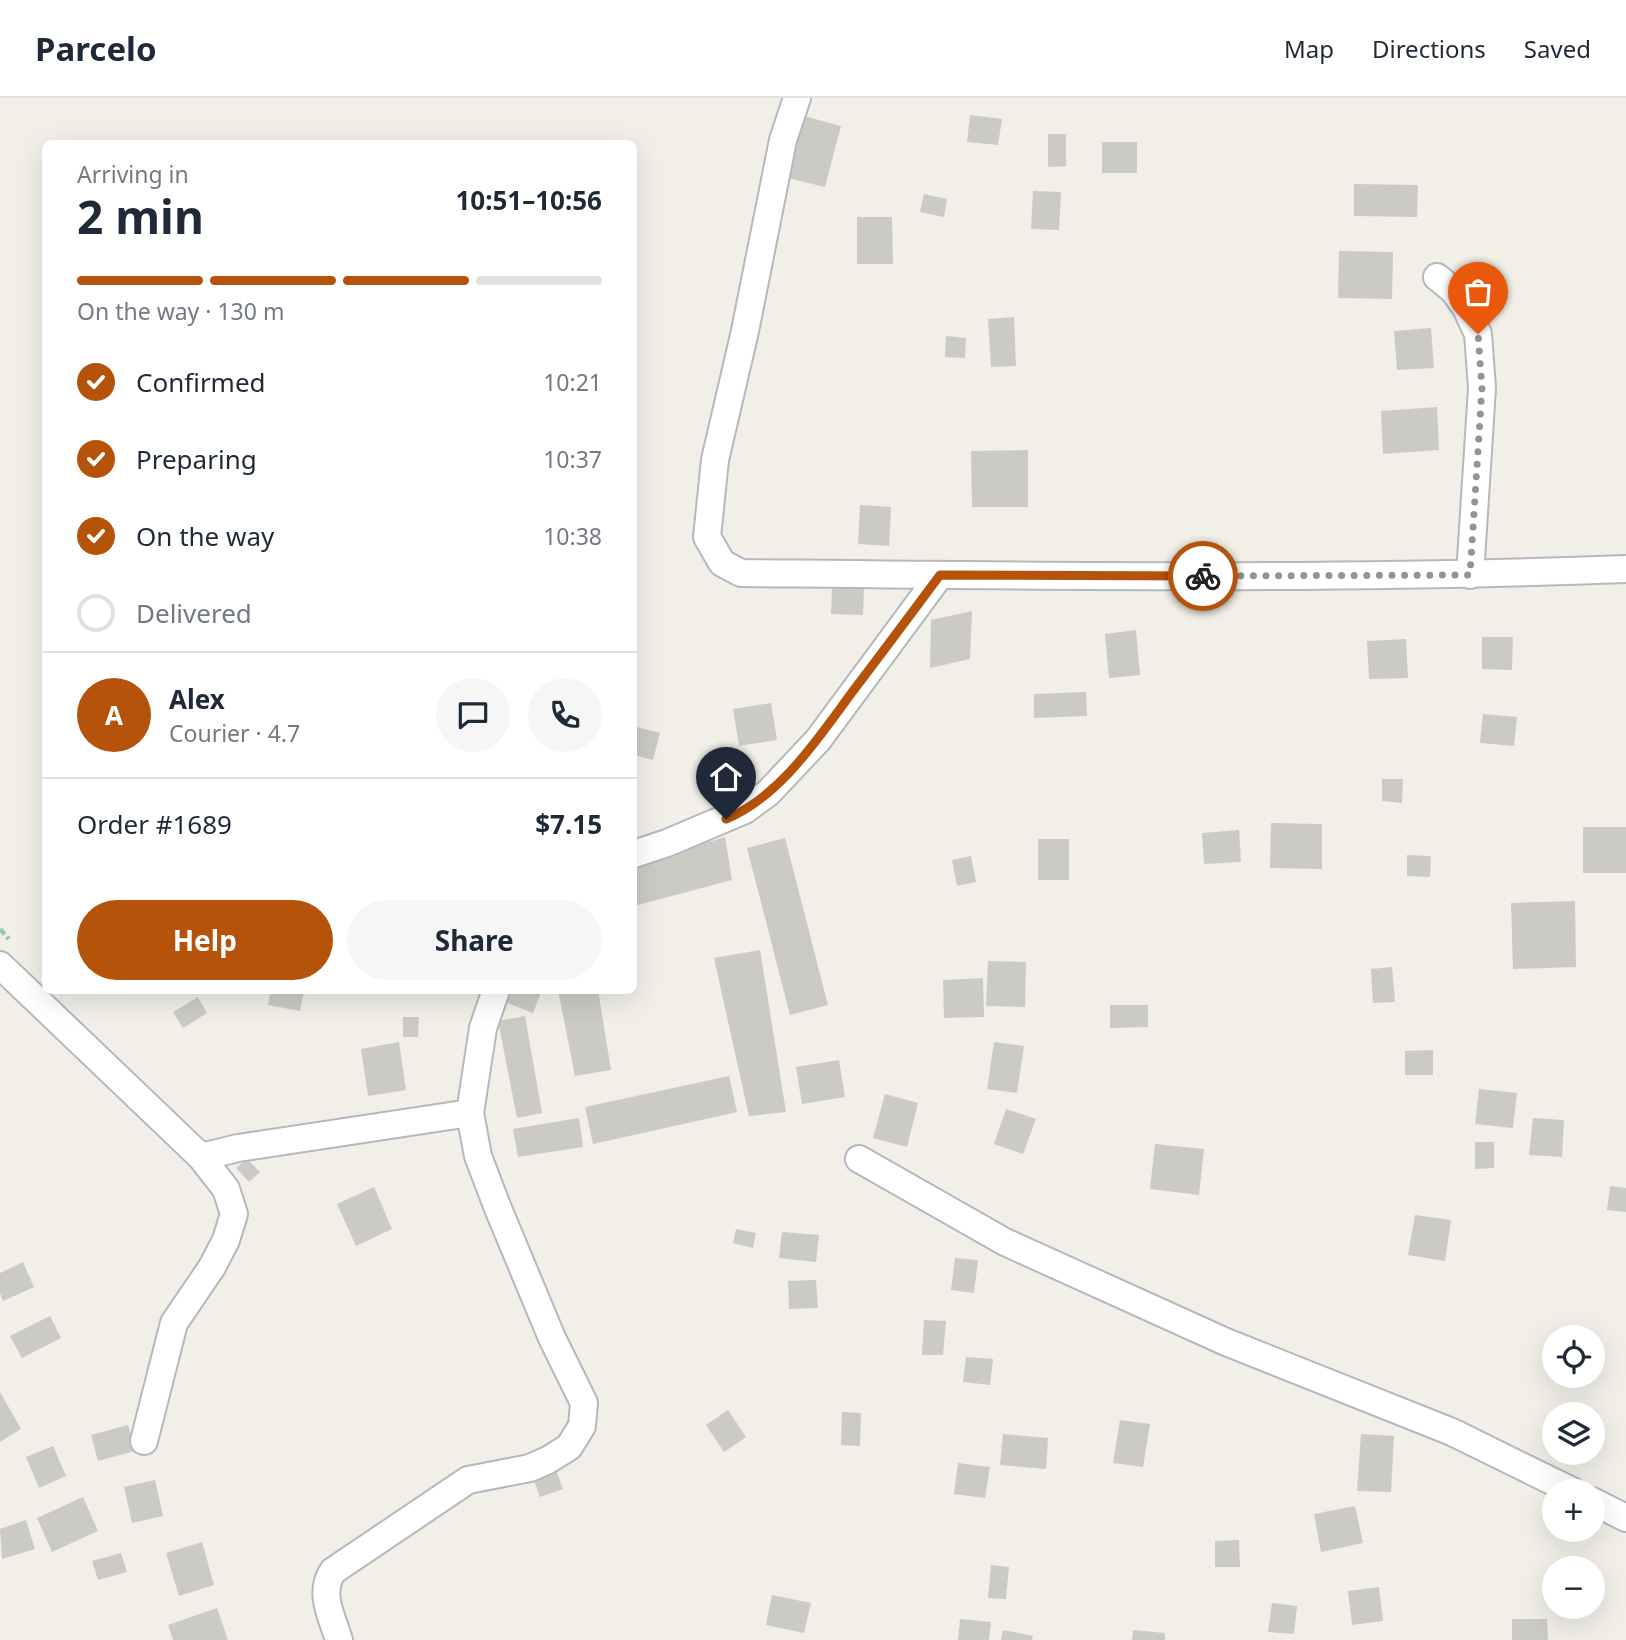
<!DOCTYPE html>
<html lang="en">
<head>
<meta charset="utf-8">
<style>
  body { margin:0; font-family:"Noto Sans",sans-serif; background:#f6f6f7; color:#1f2937; height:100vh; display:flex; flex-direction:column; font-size:26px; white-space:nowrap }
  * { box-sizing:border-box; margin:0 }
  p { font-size:23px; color:#747a83 }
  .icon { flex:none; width:38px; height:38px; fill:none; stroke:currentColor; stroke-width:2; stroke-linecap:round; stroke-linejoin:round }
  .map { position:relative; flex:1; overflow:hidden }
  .side { position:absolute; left:42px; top:42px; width:595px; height:854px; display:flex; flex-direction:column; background:#fff; border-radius:10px; box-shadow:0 7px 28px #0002 }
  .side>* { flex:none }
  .controls { position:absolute; left:1542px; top:1227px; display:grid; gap:14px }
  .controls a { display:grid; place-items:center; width:63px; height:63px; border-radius:50%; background:#fff; box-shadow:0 7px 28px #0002; font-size:35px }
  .pin { position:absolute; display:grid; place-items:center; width:60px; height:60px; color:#fff; margin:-72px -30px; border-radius:50% 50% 50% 0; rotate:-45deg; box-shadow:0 0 7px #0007 }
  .pin .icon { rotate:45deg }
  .courier { position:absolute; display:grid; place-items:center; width:70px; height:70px; margin:-35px; border:5px solid #b45309; border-radius:50%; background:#fff; color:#222; box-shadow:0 2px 9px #0007 }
  .overview em { font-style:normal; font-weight:700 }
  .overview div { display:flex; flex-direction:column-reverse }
  .overview { display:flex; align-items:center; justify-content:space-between; height:119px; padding:0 35px }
  h1 { font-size:46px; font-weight:700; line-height:52px }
  .bar { display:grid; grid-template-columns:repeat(4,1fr); gap:10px 7px; align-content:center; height:84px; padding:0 35px }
  .bar i { height:9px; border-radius:5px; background:#e0e1e3 }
  .bar .selected { background:#b45309 }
  .bar p { grid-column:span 4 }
  .line { display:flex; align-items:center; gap:18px; padding:0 35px; border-top:2px solid #e0e1e3 }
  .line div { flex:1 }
  .round { display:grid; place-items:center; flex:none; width:74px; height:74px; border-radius:37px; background:#f6f6f7 }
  ol { padding:0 35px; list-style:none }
  li { display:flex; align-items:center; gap:21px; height:77px }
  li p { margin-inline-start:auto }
  li .icon { padding:7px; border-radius:50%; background:#b45309; color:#fff; stroke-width:4 }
  li:last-child { color:#747a83 }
  li i { width:38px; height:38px; border:4px solid #e0e1e3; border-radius:50% }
  .primary-button { display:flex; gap:14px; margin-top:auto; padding:14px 35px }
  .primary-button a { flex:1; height:80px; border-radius:42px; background:#b45309; color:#fff; font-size:28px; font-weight:700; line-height:80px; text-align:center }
  .primary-button a+a { background:#f6f6f7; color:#1f2937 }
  header { display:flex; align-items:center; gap:42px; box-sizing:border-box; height:98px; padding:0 35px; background:#fff; border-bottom:2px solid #e0e1e3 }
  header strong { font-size:33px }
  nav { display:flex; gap:38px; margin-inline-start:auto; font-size:24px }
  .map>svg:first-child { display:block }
  .building { fill:#cccac5 }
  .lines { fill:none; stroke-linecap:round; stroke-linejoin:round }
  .street-casing { stroke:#b5b8bc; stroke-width:30 }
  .path { stroke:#9cc7a9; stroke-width:4.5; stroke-dasharray:7 3.5; stroke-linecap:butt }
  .street { stroke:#fff; stroke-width:26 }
  .done { stroke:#929495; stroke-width:7; stroke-dasharray:0 12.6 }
  .route { stroke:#b45309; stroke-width:9 }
</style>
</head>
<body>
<header>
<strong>Parcelo</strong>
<nav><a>Map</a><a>Directions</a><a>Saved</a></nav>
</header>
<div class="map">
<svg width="1626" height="1542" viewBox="0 0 1626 1542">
  <rect width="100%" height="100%" fill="#f1efe8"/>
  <g class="building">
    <polygon points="970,17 1002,21 998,47 967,44"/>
    <polygon points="804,18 841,28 825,89 788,80"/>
    <polygon points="1048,36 1066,36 1066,68 1048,69"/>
    <rect x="1102" y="44" width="35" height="31"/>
    <polygon points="1354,86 1418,87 1417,119 1354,118"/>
    <polygon points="1033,93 1061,94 1059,132 1031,131"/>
    <polygon points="924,96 947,101 944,119 920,114"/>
    <polygon points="857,119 892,119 893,166 857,166"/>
    <polygon points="1339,153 1393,154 1392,201 1338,200"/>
    <polygon points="1014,219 1016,268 991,269 988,221"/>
    <polygon points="1431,230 1434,270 1397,272 1394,233"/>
    <polygon points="946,238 966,240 965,260 945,259"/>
    <polygon points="1437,309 1439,352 1383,356 1381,313"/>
    <polygon points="1028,352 1028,409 972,409 971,353"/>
    <polygon points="860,407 891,409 889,448 858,446"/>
    <polygon points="832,490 864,490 863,517 831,516"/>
    <polygon points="972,513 970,561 930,570 931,522"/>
    <polygon points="1136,532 1140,577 1109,580 1105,536"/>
    <polygon points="1482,539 1513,539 1512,572 1482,571"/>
    <polygon points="1406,541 1408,580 1369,581 1367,543"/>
    <polygon points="1086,594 1087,618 1034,620 1034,596"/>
    <polygon points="771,605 777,642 739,648 733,611"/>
    <polygon points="1483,616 1517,619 1514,648 1480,645"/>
    <polygon points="637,629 660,635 653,662 634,657"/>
    <polygon points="1382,681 1403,681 1402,705 1382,703"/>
    <polygon points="1271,725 1322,726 1322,771 1270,770"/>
    <rect x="1583" y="729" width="43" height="46"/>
    <polygon points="1239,732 1241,764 1204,766 1202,735"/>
    <polygon points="725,739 732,782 634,808 634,766"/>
    <polygon points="785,740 828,907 790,917 747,750"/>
    <rect x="1038" y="741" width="31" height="41"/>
    <polygon points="1407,757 1431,758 1430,779 1407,778"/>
    <polygon points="971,758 976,784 957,788 952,762"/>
    <polygon points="1575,803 1576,869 1513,871 1511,805"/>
    <polygon points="760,852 786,1014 749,1018 714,860"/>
    <polygon points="988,863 1026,864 1025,909 986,908"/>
    <polygon points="1392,869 1395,904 1373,905 1371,871"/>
    <polygon points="983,880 984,919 944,920 943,882"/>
    <polygon points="271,892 304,892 300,913 268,907"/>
    <polygon points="510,892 542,892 533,915 505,904"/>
    <polygon points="558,892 598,892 611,972 575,978"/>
    <polygon points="198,899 207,915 183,930 173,914"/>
    <polygon points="1110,907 1148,907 1148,929 1110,930"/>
    <polygon points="525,918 542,1015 517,1020 498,923"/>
    <polygon points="403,919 419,919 418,939 403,939"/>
    <polygon points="399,944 406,992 368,998 361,951"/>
    <polygon points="994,944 1024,948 1017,995 987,991"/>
    <polygon points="1433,952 1433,977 1405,977 1405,953"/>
    <polygon points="839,962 845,999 802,1006 796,969"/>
    <polygon points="729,978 737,1014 593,1046 585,1009"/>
    <polygon points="1479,991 1517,995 1513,1030 1475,1026"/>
    <polygon points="885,996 918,1005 907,1049 873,1040"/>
    <polygon points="1006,1011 1036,1021 1023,1056 994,1046"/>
    <polygon points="579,1020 583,1049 518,1059 513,1031"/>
    <polygon points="1533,1020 1564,1022 1562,1059 1529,1057"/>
    <polygon points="1475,1044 1494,1044 1494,1070 1475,1071"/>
    <polygon points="1155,1046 1204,1051 1199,1097 1150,1091"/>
    <polygon points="247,1061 260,1074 249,1084 236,1070"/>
    <polygon points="1610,1088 1626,1090 1626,1114 1607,1112"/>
    <polygon points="374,1089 392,1131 356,1148 337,1106"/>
    <polygon points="1415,1117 1451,1122 1445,1163 1408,1157"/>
    <polygon points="736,1131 756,1135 753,1150 733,1145"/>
    <polygon points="782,1134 819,1137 816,1164 779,1160"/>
    <polygon points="955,1160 978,1162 974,1195 951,1192"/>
    <polygon points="23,1164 34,1189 3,1203 0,1195 0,1175"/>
    <polygon points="816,1182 818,1210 789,1211 788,1183"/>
    <polygon points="50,1218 61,1240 22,1260 10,1238"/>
    <polygon points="924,1222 946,1223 943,1257 922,1257"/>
    <polygon points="966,1259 993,1261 990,1287 963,1284"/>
    <polygon points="0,1294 21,1331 0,1344"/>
    <polygon points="728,1312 746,1339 724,1354 706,1327"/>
    <polygon points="842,1314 861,1315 860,1348 841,1347"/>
    <polygon points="1120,1322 1150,1326 1143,1369 1113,1365"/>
    <polygon points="128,1327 135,1353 98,1363 91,1337"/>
    <polygon points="1003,1336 1048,1340 1046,1371 1000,1367"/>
    <polygon points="1361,1336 1394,1338 1391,1394 1357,1393"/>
    <polygon points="53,1348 66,1378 39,1390 26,1359"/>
    <polygon points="958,1365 990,1369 985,1400 954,1396"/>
    <polygon points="555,1369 563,1391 540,1399 532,1377"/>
    <polygon points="155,1382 163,1418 132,1425 124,1389"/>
    <polygon points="83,1399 98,1433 52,1454 37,1420"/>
    <polygon points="1355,1408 1363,1445 1321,1454 1314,1416"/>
    <polygon points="26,1422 35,1451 2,1461 0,1431"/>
    <polygon points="1239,1442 1240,1469 1215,1469 1215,1443"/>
    <polygon points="202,1444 214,1487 179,1498 166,1455"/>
    <polygon points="121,1455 127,1474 98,1482 92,1463"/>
    <polygon points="991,1467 1009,1469 1006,1501 988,1500"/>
    <polygon points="1379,1489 1383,1523 1352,1527 1348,1493"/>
    <polygon points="772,1497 811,1505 804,1535 766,1527"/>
    <polygon points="1272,1505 1297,1508 1294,1536 1268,1534"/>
    <polygon points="217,1510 228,1542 173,1542 168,1527"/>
    <polygon points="960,1521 991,1524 989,1542 958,1542"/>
    <polygon points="1512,1521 1547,1521 1548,1542 1512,1542"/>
    <polygon points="1003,1532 1033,1538 1032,1542 1001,1542"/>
    <polygon points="1133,1532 1165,1535 1165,1542 1132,1542"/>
  </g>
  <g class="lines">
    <g class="street-casing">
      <g id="street">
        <path d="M 797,0 L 783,42 L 745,233 L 715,362 L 707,439 L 722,465 L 741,475 C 1036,478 1331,482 1626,471"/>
        <polyline points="1437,179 1454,193 1466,210 1478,236 1482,290 1470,477"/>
        <polyline points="634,756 667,745 745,712 768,695 818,642 940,477"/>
        <polyline points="0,867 201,1059 226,1091 234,1116 226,1142 212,1169 174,1225 144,1343"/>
        <polyline points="201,1059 238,1050 470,1015 483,930 496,892"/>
        <polyline points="859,1061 1005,1144 1226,1244 1452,1334 1572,1393"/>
        <polyline points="1592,1403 1626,1420"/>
        <path d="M 339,1542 C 332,1519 318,1495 333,1473 L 468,1382 L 530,1370 L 548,1362 L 569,1349 L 582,1328 L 584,1305 L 552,1240 L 497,1108 L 478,1058 L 470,1015"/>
      </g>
    </g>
    <polyline class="path" points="0,831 9,841"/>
    <use href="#street" class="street"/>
  </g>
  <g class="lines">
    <polyline class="done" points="1203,478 1470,477 1482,290 1478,236"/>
    <path class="route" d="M 726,721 C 781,698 818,640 853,593 C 882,555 911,516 940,477 L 1203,478"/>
  </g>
</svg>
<div class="controls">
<a><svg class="icon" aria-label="locate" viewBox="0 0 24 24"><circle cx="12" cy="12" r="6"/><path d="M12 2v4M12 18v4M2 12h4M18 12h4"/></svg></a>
<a><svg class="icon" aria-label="layers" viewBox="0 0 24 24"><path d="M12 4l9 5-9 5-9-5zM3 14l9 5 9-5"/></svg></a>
<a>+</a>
<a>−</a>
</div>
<div class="pin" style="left:1478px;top:236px;background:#ea580c"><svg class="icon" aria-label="bag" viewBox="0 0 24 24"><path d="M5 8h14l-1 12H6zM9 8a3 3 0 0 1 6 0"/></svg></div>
<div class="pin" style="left:726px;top:721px;background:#1f2937"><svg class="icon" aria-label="home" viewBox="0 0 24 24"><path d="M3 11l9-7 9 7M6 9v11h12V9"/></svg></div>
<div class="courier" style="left:1203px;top:478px"><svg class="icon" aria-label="bike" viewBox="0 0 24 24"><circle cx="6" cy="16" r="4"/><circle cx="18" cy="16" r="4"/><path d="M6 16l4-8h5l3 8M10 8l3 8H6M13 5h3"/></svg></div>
<section class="side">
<div class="overview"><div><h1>2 min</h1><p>Arriving in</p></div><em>10:51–10:56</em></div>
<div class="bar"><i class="selected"></i><i class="selected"></i><i class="selected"></i><i></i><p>On the way · 130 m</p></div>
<ol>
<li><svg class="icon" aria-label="check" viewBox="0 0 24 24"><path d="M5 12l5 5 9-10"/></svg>Confirmed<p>10:21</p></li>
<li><svg class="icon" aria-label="check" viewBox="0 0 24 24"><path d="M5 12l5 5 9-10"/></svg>Preparing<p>10:37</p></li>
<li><svg class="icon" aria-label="check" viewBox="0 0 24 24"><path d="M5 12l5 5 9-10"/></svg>On the way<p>10:38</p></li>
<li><i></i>Delivered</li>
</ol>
<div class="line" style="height:126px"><b class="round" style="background:#b45309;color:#fff">A</b><div><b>Alex</b><p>Courier · 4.7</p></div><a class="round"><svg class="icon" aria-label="chat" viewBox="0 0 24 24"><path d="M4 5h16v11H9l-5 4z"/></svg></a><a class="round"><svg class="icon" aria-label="phone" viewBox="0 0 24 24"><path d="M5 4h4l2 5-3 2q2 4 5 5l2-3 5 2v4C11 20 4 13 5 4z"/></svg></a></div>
<div class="line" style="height:91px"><div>Order #1689</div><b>$7.15</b></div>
<div class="primary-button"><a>Help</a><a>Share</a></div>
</section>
</div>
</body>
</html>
